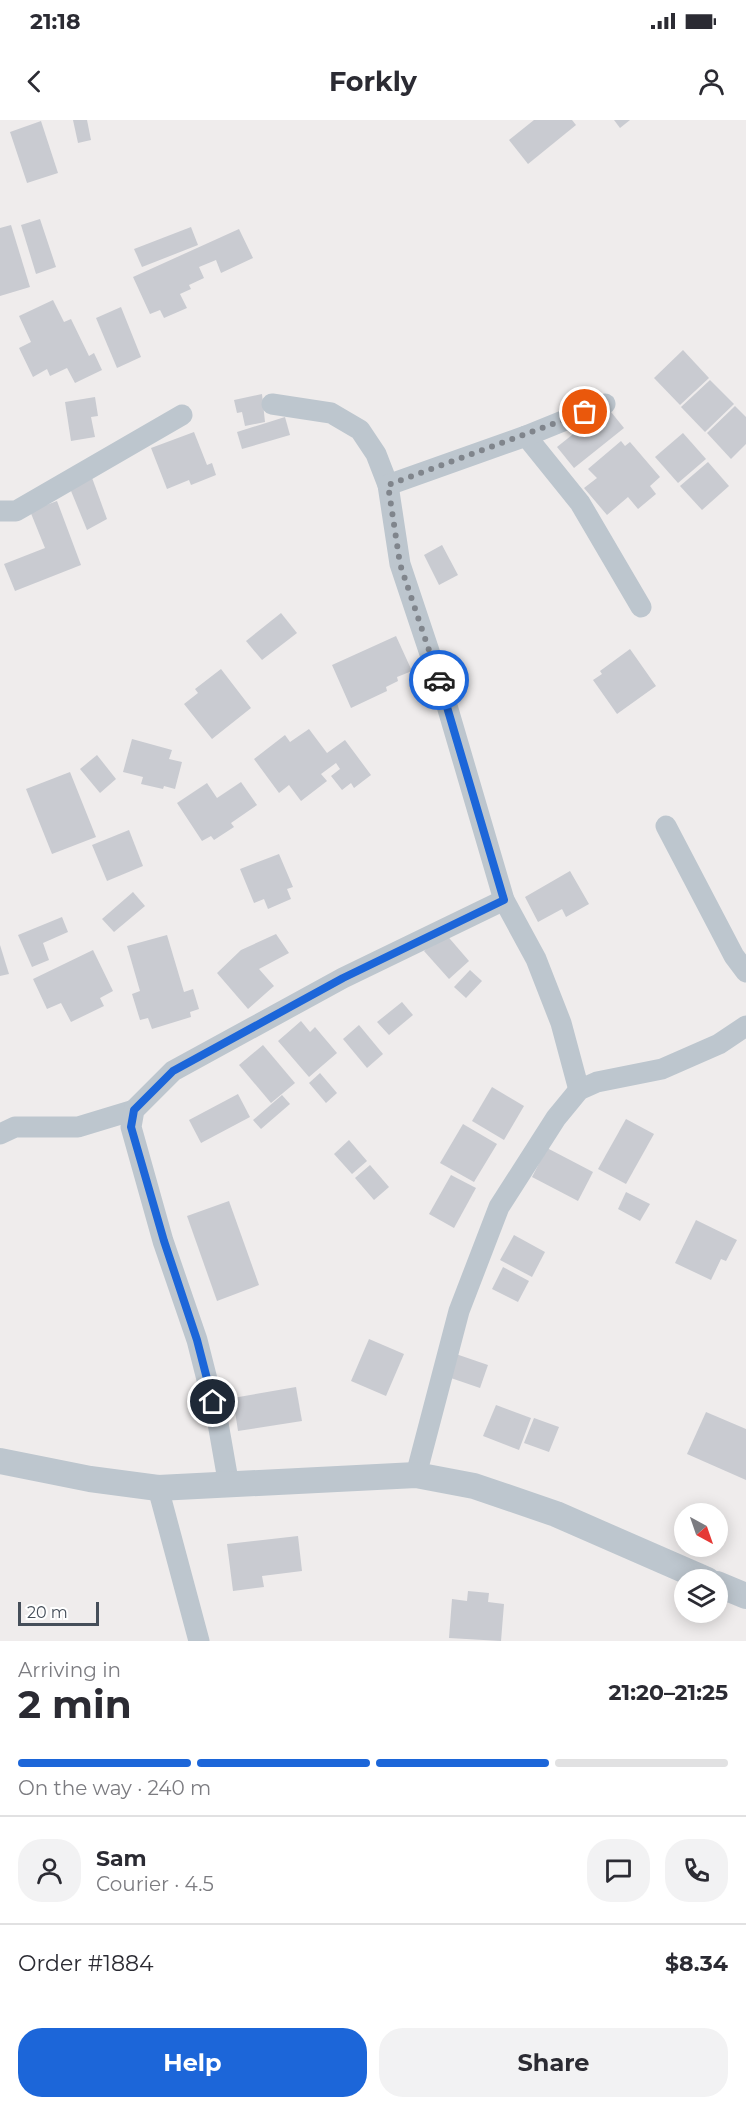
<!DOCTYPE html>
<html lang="en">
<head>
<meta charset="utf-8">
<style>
  body { margin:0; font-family:Montserrat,sans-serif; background:#f2f2f3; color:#2b2b33; height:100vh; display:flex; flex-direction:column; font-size:22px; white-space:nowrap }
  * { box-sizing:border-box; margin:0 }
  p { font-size:20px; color:#7c7c81 }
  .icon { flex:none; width:33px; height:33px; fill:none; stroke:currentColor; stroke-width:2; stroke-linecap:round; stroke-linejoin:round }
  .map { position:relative; height:1521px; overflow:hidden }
  .side { display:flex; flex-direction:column; background:#fff; flex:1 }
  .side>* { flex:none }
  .needle { width:39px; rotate:140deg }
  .fabs { position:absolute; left:674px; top:1383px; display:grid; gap:12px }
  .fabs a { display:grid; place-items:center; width:54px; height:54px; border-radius:50%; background:#fff; box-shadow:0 3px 15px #0003; font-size:30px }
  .scale { position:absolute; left:18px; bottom:15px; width:81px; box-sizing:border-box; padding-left:6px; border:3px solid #454e59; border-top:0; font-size:16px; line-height:21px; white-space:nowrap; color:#454e59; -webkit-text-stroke:4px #fff; paint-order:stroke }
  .pin { position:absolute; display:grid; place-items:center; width:51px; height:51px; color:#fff; margin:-26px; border:3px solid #fff; border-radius:50%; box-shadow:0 2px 6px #0007 }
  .courier { position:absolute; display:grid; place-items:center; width:60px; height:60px; margin:-30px; border:4px solid #1c66d9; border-radius:50%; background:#fff; color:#222; box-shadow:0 2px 8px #0007 }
  .head em { font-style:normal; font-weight:700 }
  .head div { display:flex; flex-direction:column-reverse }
  .head { display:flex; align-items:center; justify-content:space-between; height:102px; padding:0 18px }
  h1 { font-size:39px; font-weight:700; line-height:45px }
  .bar { display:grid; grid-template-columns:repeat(4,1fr); gap:9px 6px; align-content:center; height:72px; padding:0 18px }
  .bar i { height:8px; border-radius:4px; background:#e1e1e2 }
  .bar .active { background:#1c66d9 }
  .bar p { grid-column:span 4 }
  .line { display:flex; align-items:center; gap:15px; padding:0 18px; border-top:2px solid #e1e1e2 }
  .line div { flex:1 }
  .round { display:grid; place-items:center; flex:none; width:63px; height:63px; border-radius:24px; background:#f2f2f3 }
  .primary-button { display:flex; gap:12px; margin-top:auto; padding:12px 18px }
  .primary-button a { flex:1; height:69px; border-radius:24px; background:#1c66d9; color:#fff; font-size:24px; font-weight:700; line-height:69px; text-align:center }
  .primary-button a+a { background:#f2f2f3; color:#2b2b33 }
  .status { display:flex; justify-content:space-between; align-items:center; height:42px; padding:0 30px; background:#fff; direction:ltr }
  .status svg { height:16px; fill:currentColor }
  header { display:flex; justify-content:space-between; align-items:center; height:78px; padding:0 18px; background:#fff; font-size:27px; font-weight:700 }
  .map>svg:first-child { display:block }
  .building { fill:#c9cbd1 }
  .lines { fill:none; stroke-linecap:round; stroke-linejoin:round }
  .minor { stroke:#bdc6ce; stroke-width:21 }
  .tertiary { stroke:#bdc6ce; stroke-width:26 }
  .done { stroke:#80858c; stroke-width:6; stroke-dasharray:0 10.8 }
  .route { stroke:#1c66d9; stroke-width:8 }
</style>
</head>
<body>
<div class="status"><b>21:18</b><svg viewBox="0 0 49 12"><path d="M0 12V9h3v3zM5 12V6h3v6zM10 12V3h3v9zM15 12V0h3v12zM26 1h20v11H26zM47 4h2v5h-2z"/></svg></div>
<header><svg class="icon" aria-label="back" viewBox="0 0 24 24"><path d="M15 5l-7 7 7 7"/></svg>Forkly<svg class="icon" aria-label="person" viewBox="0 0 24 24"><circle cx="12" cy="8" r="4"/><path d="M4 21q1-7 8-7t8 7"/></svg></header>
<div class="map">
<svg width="746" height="1521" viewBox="0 0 746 1521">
  <rect width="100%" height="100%" fill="#efecec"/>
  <g class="building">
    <polygon points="73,0 87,0 91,20 78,23"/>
    <polygon points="534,0 572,0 576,5 528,44 509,20"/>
    <polygon points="614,0 630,0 620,8"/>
    <polygon points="41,1 58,53 27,63 10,12"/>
    <polygon points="40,99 56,147 36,154 21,105"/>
    <polygon points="11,105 30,167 0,176 0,108"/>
    <polygon points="191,107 198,125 142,147 134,129"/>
    <polygon points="239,109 253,138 221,153 216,140 199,147 204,158 189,165 191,169 180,174 187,188 164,198 160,190 150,194 133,157"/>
    <polygon points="53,180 64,202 71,199 89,236 94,233 102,250 75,263 67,248 50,256 47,249 33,257 19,228 31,222 19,196"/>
    <polygon points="121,187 141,237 117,248 96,198"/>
    <polygon points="683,230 709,258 680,285 654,258"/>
    <polygon points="710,260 734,284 705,312 681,287"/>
    <polygon points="262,274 265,302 245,306 242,292 237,293 234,280"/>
    <polygon points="95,277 98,296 91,297 95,317 71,321 65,282"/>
    <polygon points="735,286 746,297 746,324 731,339 707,313"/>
    <polygon points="607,287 624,308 574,348 557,327"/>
    <polygon points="285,297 290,315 242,329 237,312"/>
    <polygon points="194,312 207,345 212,343 216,355 191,365 189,360 167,369 151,328"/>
    <polygon points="683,313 706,339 678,363 655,337"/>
    <polygon points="621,321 625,326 630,322 660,357 650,366 656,374 638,389 628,377 607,395 584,368 597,358 588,349"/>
    <polygon points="708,342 729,366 702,390 680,366"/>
    <polygon points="91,355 107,399 87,410 69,366"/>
    <polygon points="57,381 81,445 15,471 4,444 45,428 30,391"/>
    <polygon points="442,425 458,455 439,465 424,435"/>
    <polygon points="281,493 297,513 262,540 246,521"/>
    <polygon points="396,516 412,551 397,557 398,561 386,567 387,571 351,588 332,545"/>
    <polygon points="630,529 656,566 617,594 593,560 602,554 600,551"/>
    <polygon points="221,549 251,588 212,619 184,584 198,573 195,569"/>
    <polygon points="309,609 327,633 345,620 371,655 354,668 351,663 342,670 331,656 340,649 336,643 321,654 327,661 301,681 289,665 279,673 254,639 285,615 290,622"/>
    <polygon points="132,619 172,630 169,639 182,642 175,669 164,666 163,669 141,664 143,657 123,652"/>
    <polygon points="97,635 116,659 100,673 80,649"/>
    <polygon points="70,652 96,717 52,734 26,669"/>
    <polygon points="241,662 257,685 231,703 234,707 214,720 211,716 202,721 177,683 207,663 217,678"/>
    <polygon points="129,710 143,746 107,761 92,725"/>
    <polygon points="279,734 293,767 287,769 291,779 268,789 264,779 254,783 240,749"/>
    <polygon points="570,751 589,784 566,797 562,789 538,802 525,777"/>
    <polygon points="133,772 145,786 114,812 102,799"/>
    <polygon points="62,797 68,812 43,823 49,840 32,847 18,815"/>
    <polygon points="444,812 469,841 449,859 424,831"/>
    <polygon points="276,814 289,833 259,849 274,866 248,889 217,853 241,830"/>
    <polygon points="167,815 184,872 193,869 199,889 190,892 191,897 152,909 148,898 140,900 132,874 140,871 127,826"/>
    <polygon points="0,825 9,854 0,856"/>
    <polygon points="93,830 113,871 100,878 104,886 71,902 61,883 47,889 33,859"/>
    <polygon points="470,850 482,861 466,878 454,867"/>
    <polygon points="402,882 413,895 389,915 377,902"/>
    <polygon points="301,901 310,912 315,907 337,933 309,957 278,921"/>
    <polygon points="359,905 383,934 367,948 343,919"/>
    <polygon points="263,925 295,963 271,983 239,945"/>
    <polygon points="320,953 337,973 326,983 309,963"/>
    <polygon points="492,967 524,986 504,1020 472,1001"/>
    <polygon points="238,974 250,997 201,1023 189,1000"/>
    <polygon points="282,975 290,984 261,1009 253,1000"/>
    <polygon points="626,999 654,1014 626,1064 598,1049"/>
    <polygon points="463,1004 497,1024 474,1062 440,1043"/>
    <polygon points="349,1020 367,1041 352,1054 334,1034"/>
    <polygon points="547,1028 593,1052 578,1081 532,1057"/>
    <polygon points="370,1045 389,1067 374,1080 355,1058"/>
    <polygon points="451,1055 476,1068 454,1108 429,1094"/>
    <polygon points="626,1072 650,1084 640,1101 618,1089"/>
    <polygon points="229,1081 259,1165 217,1181 187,1096"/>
    <polygon points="696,1100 737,1120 726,1141 721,1139 711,1160 675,1143"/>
    <polygon points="514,1115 545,1132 532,1157 500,1140"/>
    <polygon points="503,1147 529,1161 518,1182 492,1169"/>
    <polygon points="369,1219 404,1234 386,1276 351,1261"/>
    <polygon points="453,1233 488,1245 480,1268 445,1256"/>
    <polygon points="296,1267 302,1301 238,1311 233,1278"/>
    <polygon points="496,1285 531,1298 519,1330 483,1316"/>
    <polygon points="706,1292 746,1309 746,1360 687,1334"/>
    <polygon points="534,1298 559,1307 549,1332 524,1323"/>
    <polygon points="298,1416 302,1451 262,1456 264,1467 233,1471 227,1424"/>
    <polygon points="468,1471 489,1473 488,1482 504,1484 501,1521 449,1518 452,1479 467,1481"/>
  </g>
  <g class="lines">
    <g class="minor">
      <polyline points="272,284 331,293 360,310 376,334 388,365 400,444 445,579 504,780 536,839 561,903 579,970"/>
      <polyline points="526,316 580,383 641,487"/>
      <polyline points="388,365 526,316 605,284"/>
      <polyline points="0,391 16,391 182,295"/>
      <polyline points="666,706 734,836 746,852"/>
      <polyline points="0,1014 15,1007 78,1007 134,990"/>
      <polyline points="416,1355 459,1191 499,1087 556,998 579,970 597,962 662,949 719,924 746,906"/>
      <polyline points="229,1366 218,1303 197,1220 163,1121 131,1007 134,990 173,951 343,858 504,780"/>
      <polyline points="158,1368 199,1521"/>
    </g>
    <g class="tertiary">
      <polyline points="0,1341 90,1359 158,1368 416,1355 474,1366 556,1394 707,1460"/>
      <polyline points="717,1464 746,1476"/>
    </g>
  </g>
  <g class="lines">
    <polyline class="done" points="439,560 400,444 388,365 585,292"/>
    <polyline class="route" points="213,1282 197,1220 164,1121 131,1007 134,990 173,951 343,858 504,780 439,560"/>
  </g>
</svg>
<div class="fabs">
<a><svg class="needle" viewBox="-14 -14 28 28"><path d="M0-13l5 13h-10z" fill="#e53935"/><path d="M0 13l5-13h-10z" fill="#7c7c81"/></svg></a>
<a><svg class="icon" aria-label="layers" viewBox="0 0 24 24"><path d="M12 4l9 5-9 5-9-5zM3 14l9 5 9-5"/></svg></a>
</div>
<div class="scale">20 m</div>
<div class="pin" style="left:585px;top:292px;background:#ea580c"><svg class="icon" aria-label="bag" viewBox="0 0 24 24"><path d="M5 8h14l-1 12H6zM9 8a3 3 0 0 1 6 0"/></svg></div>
<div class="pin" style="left:213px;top:1282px;background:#1f2937"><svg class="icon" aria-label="home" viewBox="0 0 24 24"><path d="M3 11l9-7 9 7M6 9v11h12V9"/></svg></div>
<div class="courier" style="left:439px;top:560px"><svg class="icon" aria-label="car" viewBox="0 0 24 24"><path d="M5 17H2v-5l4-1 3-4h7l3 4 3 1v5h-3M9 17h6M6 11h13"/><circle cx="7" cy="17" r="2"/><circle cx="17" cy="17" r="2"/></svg></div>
</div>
<section class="side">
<div class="head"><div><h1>2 min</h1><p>Arriving in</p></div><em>21:20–21:25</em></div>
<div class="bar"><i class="active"></i><i class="active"></i><i class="active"></i><i></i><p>On the way · 240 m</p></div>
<div class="line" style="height:108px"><a class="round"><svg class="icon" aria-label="person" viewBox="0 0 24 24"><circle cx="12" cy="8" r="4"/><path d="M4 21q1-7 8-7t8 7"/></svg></a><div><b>Sam</b><p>Courier · 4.5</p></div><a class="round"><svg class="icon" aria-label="chat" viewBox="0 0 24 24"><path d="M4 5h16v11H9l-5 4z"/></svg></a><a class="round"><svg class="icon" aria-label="phone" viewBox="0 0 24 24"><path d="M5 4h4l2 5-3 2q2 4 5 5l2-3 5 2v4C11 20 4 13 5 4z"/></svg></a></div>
<div class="line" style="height:78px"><div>Order #1884</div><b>$8.34</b></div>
<div class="primary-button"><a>Help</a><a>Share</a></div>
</section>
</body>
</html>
